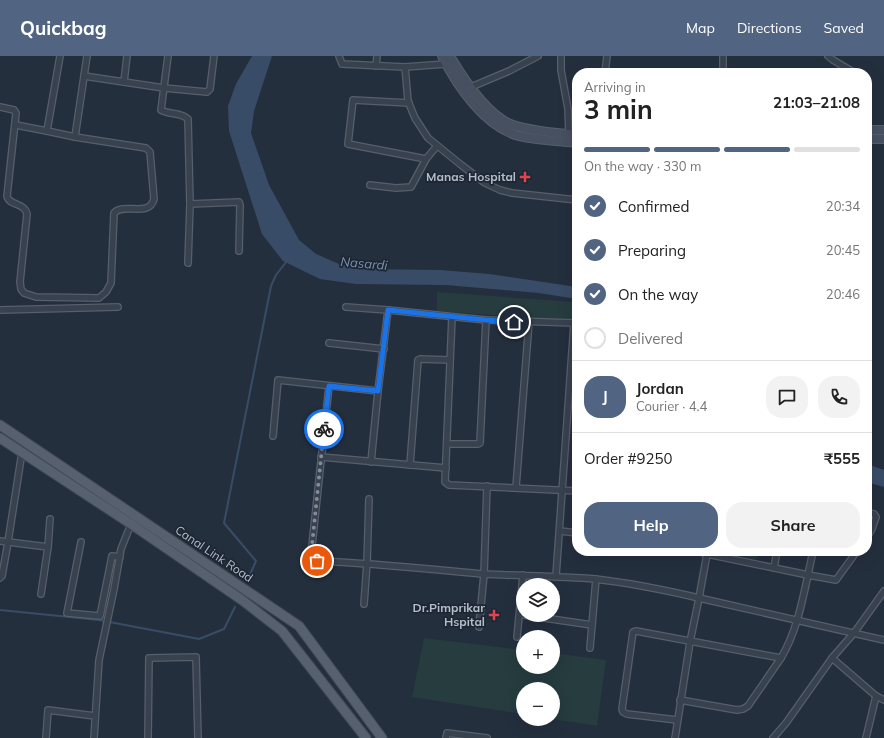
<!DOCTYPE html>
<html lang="en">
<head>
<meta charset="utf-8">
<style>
  body { margin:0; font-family:Mulish,sans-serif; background:#f2f2f2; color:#222; height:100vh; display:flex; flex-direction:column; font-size:15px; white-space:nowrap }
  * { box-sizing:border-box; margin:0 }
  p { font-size:13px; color:#767676 }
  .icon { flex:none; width:22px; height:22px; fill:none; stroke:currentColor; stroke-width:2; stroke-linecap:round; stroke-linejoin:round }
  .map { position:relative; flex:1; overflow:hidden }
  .panel { position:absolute; left:572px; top:12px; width:300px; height:488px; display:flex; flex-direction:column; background:#fff; border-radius:16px; box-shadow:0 4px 16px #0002 }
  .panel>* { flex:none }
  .tools { position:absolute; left:516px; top:522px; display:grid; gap:8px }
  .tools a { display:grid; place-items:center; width:44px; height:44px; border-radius:50%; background:#fff; box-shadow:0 4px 16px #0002; font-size:20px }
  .pin { position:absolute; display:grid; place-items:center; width:34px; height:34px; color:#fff; margin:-17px; border:2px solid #fff; border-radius:50%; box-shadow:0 1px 4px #0007 }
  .courier { position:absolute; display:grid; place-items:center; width:40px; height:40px; margin:-20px; border:3px solid #1a73e8; border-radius:50%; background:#fff; color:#222; box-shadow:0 1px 5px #0007 }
  .overview em { font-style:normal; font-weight:700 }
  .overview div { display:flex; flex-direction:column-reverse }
  .overview { display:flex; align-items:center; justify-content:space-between; height:68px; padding:0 12px }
  h1 { font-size:26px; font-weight:700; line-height:30px }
  .bar { display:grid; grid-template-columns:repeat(4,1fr); gap:6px 4px; align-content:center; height:48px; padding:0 12px }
  .bar i { height:5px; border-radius:3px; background:#e0e0e0 }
  .bar .active { background:#516482 }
  .bar p { grid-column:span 4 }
  .line { display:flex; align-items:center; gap:10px; padding:0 12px; border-top:1px solid #e0e0e0 }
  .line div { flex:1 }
  .round { display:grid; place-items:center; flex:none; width:42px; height:42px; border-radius:16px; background:#f2f2f2 }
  ol { padding:0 12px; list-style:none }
  li { display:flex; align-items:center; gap:12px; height:44px }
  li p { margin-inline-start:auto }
  li .icon { padding:4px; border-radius:50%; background:#516482; color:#fff; stroke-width:4 }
  li:last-child { color:#767676 }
  li i { width:22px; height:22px; border:2px solid #e0e0e0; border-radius:50% }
  .primary-button { display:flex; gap:8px; margin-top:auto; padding:8px 12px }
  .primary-button a { flex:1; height:46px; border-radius:16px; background:#516482; color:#fff; font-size:16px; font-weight:700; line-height:46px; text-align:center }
  .primary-button a+a { background:#f2f2f2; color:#222 }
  header { display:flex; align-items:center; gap:24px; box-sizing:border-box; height:56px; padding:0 20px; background:#516482; color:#fff }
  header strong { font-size:19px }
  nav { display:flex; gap:22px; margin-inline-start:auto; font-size:14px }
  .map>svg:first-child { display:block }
  .green { fill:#263c3f }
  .water { fill:#394c67 }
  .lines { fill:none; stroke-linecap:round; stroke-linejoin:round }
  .stream { stroke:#394c67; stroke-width:2 }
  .minor-casing { stroke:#565f6c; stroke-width:8 }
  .secondary-casing { stroke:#565f6c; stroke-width:10 }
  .primary-casing { stroke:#414a57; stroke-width:11 }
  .minor { stroke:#38414e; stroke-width:5.5 }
  .secondary { stroke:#465061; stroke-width:8 }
  .primary { stroke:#56606e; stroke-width:9 }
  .done { stroke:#828b98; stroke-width:4; stroke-dasharray:0 7.2 }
  .route { stroke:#1a73e8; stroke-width:5 }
  .health-dot { fill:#e0444e; stroke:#1d2633; stroke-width:1.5 }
  .labels { text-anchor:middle; stroke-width:3.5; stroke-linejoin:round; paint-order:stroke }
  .poi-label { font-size:12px; font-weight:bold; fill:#b4bcc9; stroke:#1d2633; text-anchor:end }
  .street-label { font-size:12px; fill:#b4bcc9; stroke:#1d2633 }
  .water-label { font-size:13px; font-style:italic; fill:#7c92b1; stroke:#1d2633 }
</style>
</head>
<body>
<header>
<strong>Quickbag</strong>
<nav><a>Map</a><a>Directions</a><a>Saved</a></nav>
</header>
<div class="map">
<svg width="884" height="682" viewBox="0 0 884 682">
  <rect width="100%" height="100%" fill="#242f3e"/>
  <g class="green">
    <polygon points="437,236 573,246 577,265 437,255"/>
    <polygon points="723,495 758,495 756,504"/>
    <polygon points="424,582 523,594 523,611 553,611 553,597 606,604 597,670 553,663 553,633 523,633 523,658 412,641"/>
  </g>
  <g class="water">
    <polygon points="252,0 272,0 254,55 251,77 269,129 299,184 316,198 339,208 359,213 440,214 489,218 577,231 577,243 539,237 446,229 356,228 320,223 283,205 262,178 229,75 228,50 236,28"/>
    <polygon points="867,408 884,414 884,431 867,426"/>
  </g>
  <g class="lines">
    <g class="stream">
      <polyline points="249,521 256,505 224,467 271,230 276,219 287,205"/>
      <polyline points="0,554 99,564 199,583 224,573 235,551"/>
    </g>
    <g class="minor-casing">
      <g id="minor">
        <path d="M 168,0 L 161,54 C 169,59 181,56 188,63 L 190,148 L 188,207"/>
        <polyline points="339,0 342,8 405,11 446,8"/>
        <polyline points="561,0 561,14 568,53 569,79"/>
        <polyline points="828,0 833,4 855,17"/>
        <polyline points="376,10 377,0"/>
        <polyline points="405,11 408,45 415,62 428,82 460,108 485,127 500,134 512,137 577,144"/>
        <polyline points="605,17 607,0"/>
        <polyline points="723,17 723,0"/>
        <polyline points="84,20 164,32 207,36 210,33 214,0"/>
        <polyline points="124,26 127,0"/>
        <polyline points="471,31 509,15 538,0"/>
        <polyline points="409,47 353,44 348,88 426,103"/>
        <path d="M 0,51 L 14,54 L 16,57 L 7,140 C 9,150 24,146 27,158 L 20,226 L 21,233 L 24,237 L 36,241 L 99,242 L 106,236 L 111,227 L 114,157 C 124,146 149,162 154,143 L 150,96 L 146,92 L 75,81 L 47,75 L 60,0"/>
        <polyline points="16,69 47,75"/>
        <polyline points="75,81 87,0"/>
        <polyline points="370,129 396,132 411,131 426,103 437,90"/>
        <polyline points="190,148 239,146 240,149 239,195"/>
        <polyline points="346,251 388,254"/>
        <polyline points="0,254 118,251"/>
        <polyline points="452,261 445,426 449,429 577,435"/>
        <polyline points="329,287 384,293"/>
        <path d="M 329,330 L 311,499 L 313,502 L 317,505 C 373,507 428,513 483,518 C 520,520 558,520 595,523 C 630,527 665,534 699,542 L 707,498 L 808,519 L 813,495"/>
        <polyline points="273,380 278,324 378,335"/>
        <polyline points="447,388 478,388 480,387 486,264"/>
        <polyline points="321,401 446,412"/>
        <polyline points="371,406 378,335 388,254 486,264 574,267 556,520"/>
        <polyline points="410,409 418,304 420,303 450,304"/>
        <polyline points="516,431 529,266"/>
        <polyline points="867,456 874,458 876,461 872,473 867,481"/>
        <polyline points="560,475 577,477"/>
        <polyline points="0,485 48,491"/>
        <polyline points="81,486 67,557 100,560 112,500 120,501"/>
        <polyline points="696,495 707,498 707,495"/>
        <polyline points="774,512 777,495"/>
        <polyline points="0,522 2,520 8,486 22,396"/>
        <polyline points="41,538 48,491 50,463"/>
        <polyline points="364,548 367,507 369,443"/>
        <polyline points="524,559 592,569"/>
        <polyline points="479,571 484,518 487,430"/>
        <polyline points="517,581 523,519"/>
        <polyline points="590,592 596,523"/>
        <polyline points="832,602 876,640 884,644"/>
        <polyline points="680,644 737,654 743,653 748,650 781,602"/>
        <path d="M 677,664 L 627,658 L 623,656 L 622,653 L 633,576 L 636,575 L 781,602 C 796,577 802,547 808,519 L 836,524 L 857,495"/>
        <polyline points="46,682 48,654 95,660"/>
        <polyline points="94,682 99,604 114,533 121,493 131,468"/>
        <polyline points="148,682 149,602 196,601 198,682"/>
        <polyline points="446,682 447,677 487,682"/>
        <polyline points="675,682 690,586 699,542 884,584"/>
        <polyline points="773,682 786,667 832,602 854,577 884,535"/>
        <polyline points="866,682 876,640"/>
      </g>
    </g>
    <g class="secondary-casing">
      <g id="secondary">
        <path d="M 442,0 C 457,30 485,71 519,80 C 538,84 558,85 577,87"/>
        <path d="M 450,0 C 463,22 485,55 508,67 C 525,75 558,77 577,79"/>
        <polyline points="867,74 884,74"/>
        <polyline points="867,83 884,83"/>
      </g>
    </g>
    <g class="primary-casing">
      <g id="primary">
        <polyline points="0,369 299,570 382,682"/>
        <polyline points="0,382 131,468 242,544 282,575 366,682"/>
      </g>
    </g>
    <use href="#minor" class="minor"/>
    <use href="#secondary" class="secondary"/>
    <use href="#primary" class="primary"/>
  </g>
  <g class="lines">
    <polyline class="done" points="317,505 313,502 311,499 324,373"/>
    <polyline class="route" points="324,373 329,330 378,335 388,254 486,264 514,266"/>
  </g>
  <g class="health-dot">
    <path d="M523 115h4v4h4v4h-4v4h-4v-4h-4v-4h4z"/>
    <path d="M492 553h4v4h4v4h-4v4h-4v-4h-4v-4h4z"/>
  </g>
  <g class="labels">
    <g class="poi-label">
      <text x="516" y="125">Manas Hospital</text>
      <text x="485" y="556">Dr.Pimprikar<tspan x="485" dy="14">Hspital</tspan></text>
    </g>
    <g class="street-label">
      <text transform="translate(214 498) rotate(34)" y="4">Canal Link Road</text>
    </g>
    <g class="water-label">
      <text transform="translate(364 207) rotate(5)" y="5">Nasardi</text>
    </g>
  </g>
</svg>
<div class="tools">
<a><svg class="icon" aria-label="layers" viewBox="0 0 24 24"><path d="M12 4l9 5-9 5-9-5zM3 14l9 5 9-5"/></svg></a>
<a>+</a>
<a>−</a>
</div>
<div class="pin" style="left:317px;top:505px;background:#ea580c"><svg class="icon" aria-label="bag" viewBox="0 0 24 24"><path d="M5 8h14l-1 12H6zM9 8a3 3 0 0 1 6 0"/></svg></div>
<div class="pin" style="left:514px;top:266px;background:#1f2937"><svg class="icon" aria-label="home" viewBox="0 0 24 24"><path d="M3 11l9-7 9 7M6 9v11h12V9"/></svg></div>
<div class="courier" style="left:324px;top:373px"><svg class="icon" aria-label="bike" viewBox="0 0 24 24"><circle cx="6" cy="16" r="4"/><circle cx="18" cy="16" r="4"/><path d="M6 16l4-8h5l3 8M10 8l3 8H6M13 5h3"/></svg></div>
<section class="panel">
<div class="overview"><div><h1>3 min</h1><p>Arriving in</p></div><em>21:03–21:08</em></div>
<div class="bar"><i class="active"></i><i class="active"></i><i class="active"></i><i></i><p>On the way · 330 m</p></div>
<ol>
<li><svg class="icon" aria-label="check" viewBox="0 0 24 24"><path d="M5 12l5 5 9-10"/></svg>Confirmed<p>20:34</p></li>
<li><svg class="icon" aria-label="check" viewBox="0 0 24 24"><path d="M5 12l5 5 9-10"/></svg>Preparing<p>20:45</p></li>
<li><svg class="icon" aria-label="check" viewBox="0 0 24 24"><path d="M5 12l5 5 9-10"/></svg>On the way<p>20:46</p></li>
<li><i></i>Delivered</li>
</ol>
<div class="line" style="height:72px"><b class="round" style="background:#516482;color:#fff">J</b><div><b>Jordan</b><p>Courier · 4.4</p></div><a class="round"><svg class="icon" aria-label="chat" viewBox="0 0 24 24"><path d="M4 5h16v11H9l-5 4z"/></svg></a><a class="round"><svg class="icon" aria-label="phone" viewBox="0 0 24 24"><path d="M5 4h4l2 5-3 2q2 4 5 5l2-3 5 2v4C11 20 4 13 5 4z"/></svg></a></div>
<div class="line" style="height:52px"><div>Order #9250</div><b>₹555</b></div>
<div class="primary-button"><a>Help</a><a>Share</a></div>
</section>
</div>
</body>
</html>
